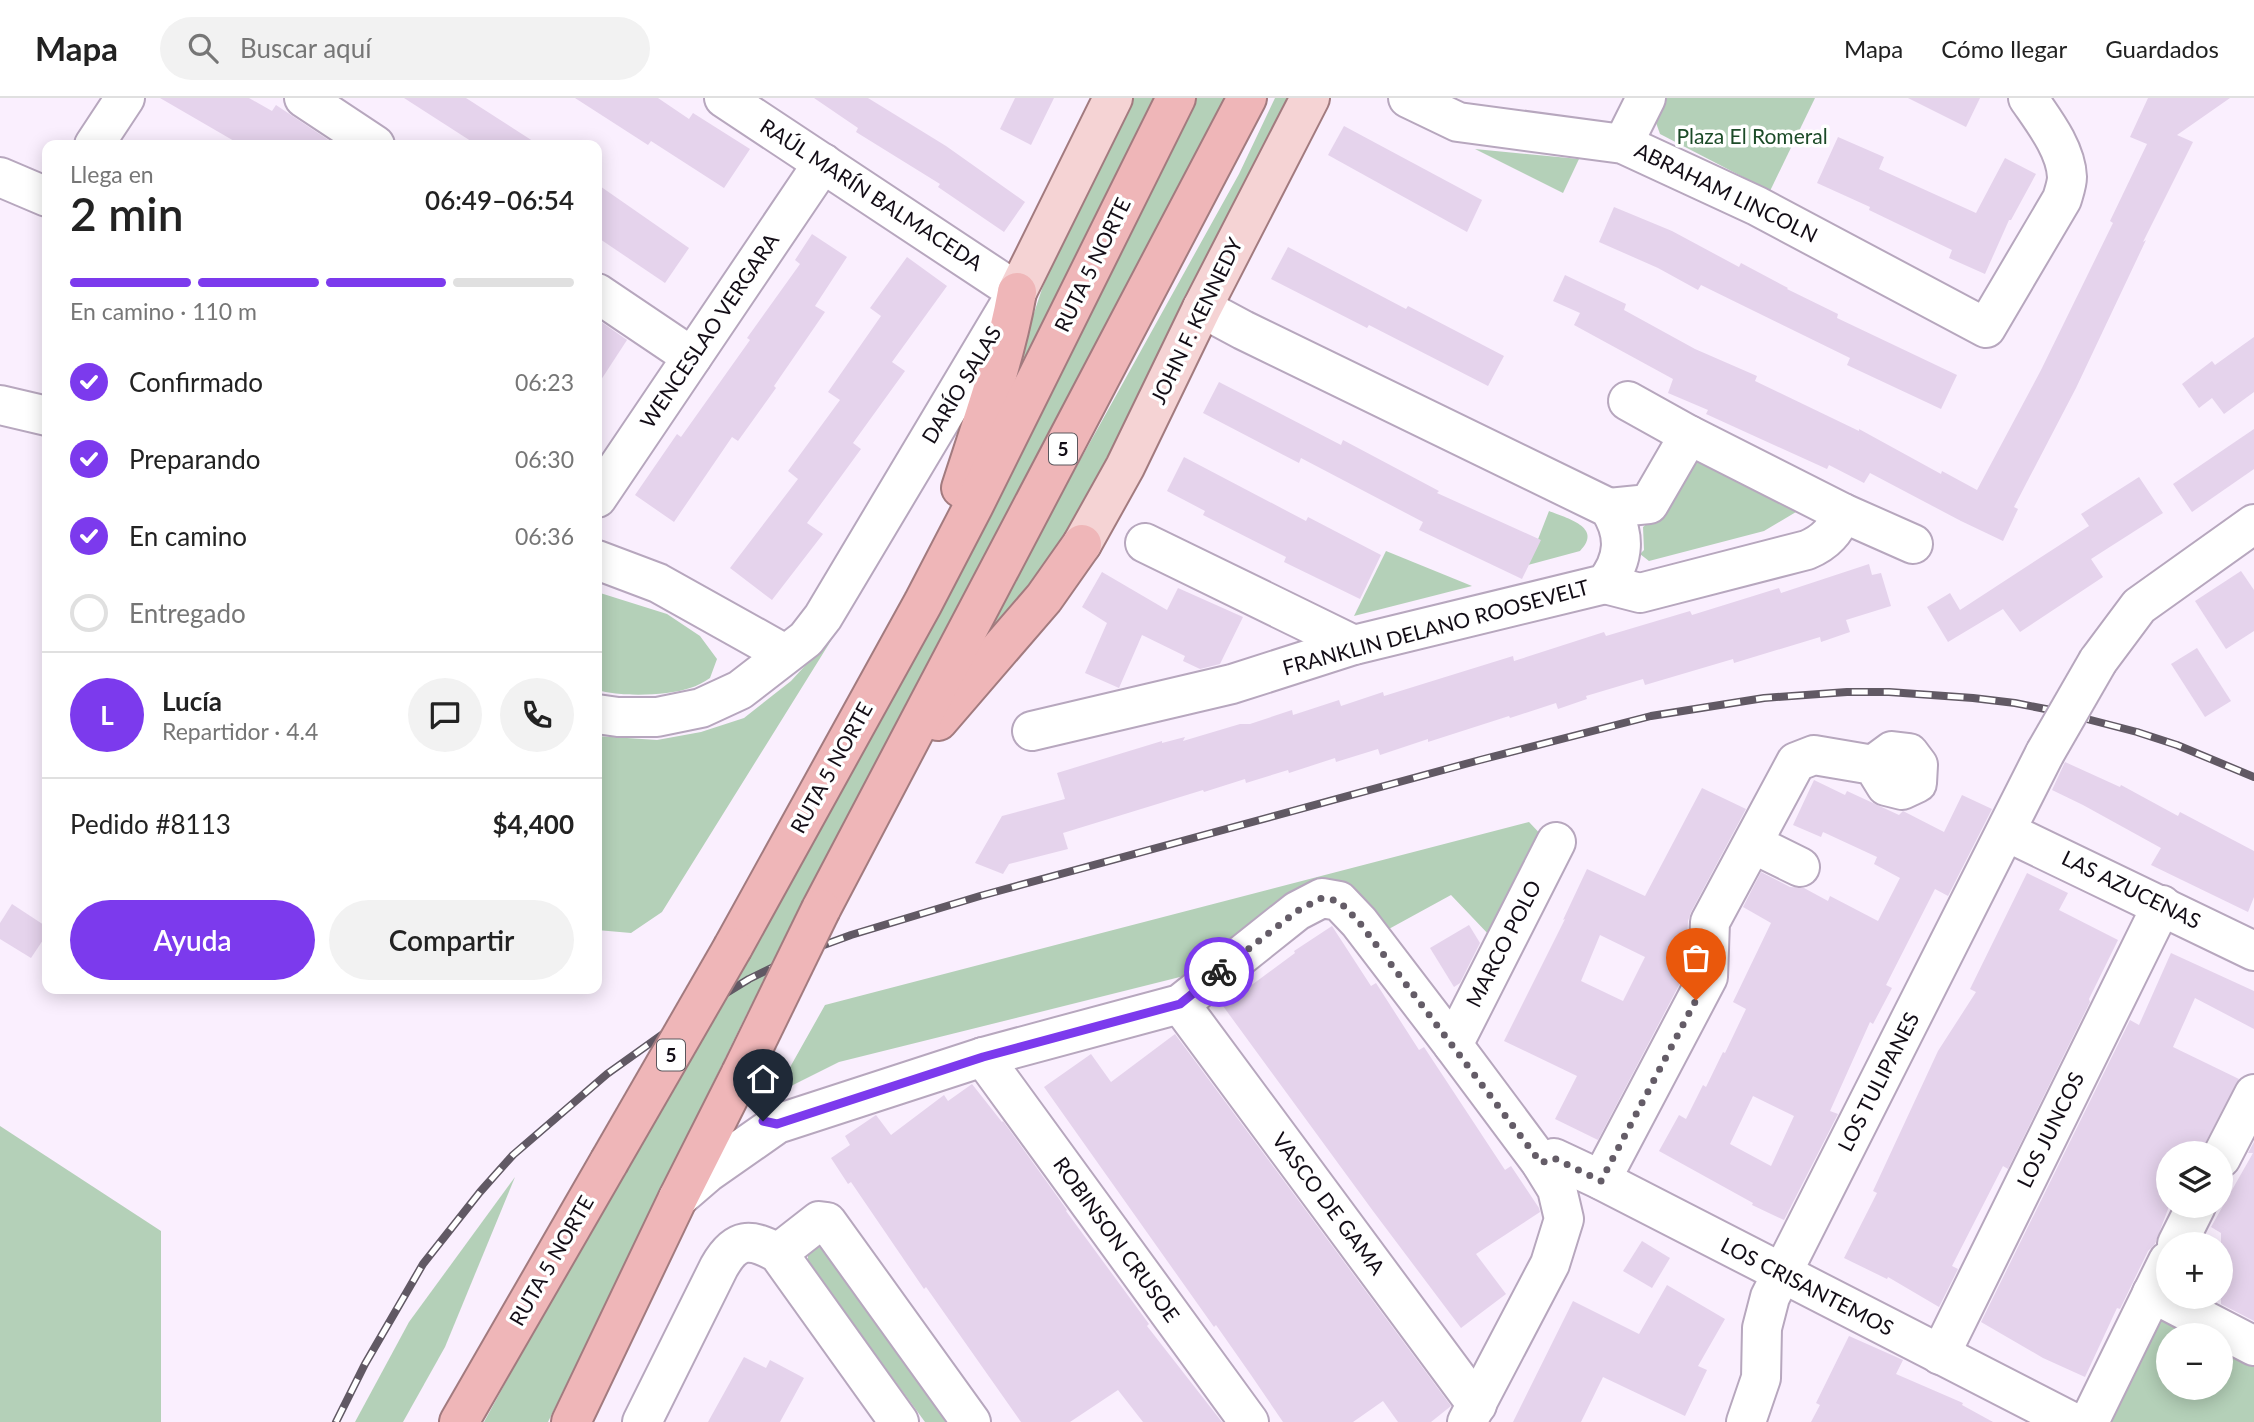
<!DOCTYPE html>
<html lang="es">
<head>
<meta charset="utf-8">
<style>
  body { margin:0; font-family:Lato,sans-serif; background:#f2f2f2; color:#222; height:100vh; display:flex; flex-direction:column; font-size:26px; white-space:nowrap }
  * { box-sizing:border-box; margin:0 }
  p { font-size:23px; color:#767676 }
  .icon { flex:none; width:38px; height:38px; fill:none; stroke:currentColor; stroke-width:2; stroke-linecap:round; stroke-linejoin:round }
  .map { position:relative; flex:1; overflow:hidden }
  .sheet { position:absolute; left:42px; top:42px; width:560px; height:854px; display:flex; flex-direction:column; background:#fff; border-radius:14px; box-shadow:0 4px 18px #0003 }
  .sheet>* { flex:none }
  .fabs { position:absolute; left:2156px; top:1043px; display:grid; gap:14px }
  .fabs a { display:grid; place-items:center; width:77px; height:77px; border-radius:50%; background:#fff; box-shadow:0 4px 18px #0003; font-size:35px }
  .pin { position:absolute; display:grid; place-items:center; width:60px; height:60px; color:#fff; margin:-72px -30px; border-radius:50% 50% 50% 0; rotate:-45deg; box-shadow:0 0 7px #0007 }
  .pin .icon { rotate:45deg }
  .courier { position:absolute; display:grid; place-items:center; width:70px; height:70px; margin:-35px; border:5px solid #7c3aed; border-radius:50%; background:#fff; color:#222; box-shadow:0 2px 9px #0007 }
  .overview em { font-style:normal; font-weight:600 }
  .overview div { display:flex; flex-direction:column-reverse }
  .overview { display:flex; align-items:center; justify-content:space-between; height:119px; padding:0 28px }
  h1 { font-size:46px; font-weight:600; line-height:52px }
  .bar { display:grid; grid-template-columns:repeat(4,1fr); gap:10px 7px; align-content:center; height:84px; padding:0 28px }
  .bar i { height:9px; border-radius:5px; background:#e0e0e0 }
  .bar .active { background:#7c3aed }
  .bar p { grid-column:span 4 }
  .line { display:flex; align-items:center; gap:18px; padding:0 28px; border-top:2px solid #e0e0e0 }
  .line div { flex:1 }
  .round { display:grid; place-items:center; flex:none; width:74px; height:74px; border-radius:37px; background:#f2f2f2 }
  ol { padding:0 28px; list-style:none }
  li { display:flex; align-items:center; gap:21px; height:77px }
  li p { margin-inline-start:auto }
  li .icon { padding:7px; border-radius:50%; background:#7c3aed; color:#fff; stroke-width:4 }
  li:last-child { color:#767676 }
  li i { width:38px; height:38px; border:4px solid #e0e0e0; border-radius:50% }
  .cta { display:flex; gap:14px; margin-top:auto; padding:14px 28px }
  .cta a { flex:1; height:80px; border-radius:42px; background:#7c3aed; color:#fff; font-size:28px; font-weight:600; line-height:80px; text-align:center }
  .cta a+a { background:#f2f2f2; color:#222 }
  header { display:flex; align-items:center; gap:42px; box-sizing:border-box; height:98px; padding:0 35px; background:#fff; border-bottom:2px solid #e0e0e0 }
  header strong { font-size:33px }
  nav { display:flex; gap:38px; margin-inline-start:auto; font-size:24px }
  .search { width:490px; height:63px; background:#f2f2f2; display:flex; align-items:center; gap:18px; box-sizing:border-box; padding:0 24px; border-radius:38px; color:#767676; font-size:26px }
  .map>svg:first-child { display:block }
  .green { fill:#b4d0b8 }
  .building { fill:#e5d3ec; fill-rule:evenodd }
  .lines { fill:none; stroke-linecap:round; stroke-linejoin:round }
  .minor-casing { stroke:#b7a7be; stroke-width:42 }
  .major-casing { stroke:#a27b7f; stroke-width:42 }
  .highway-casing { stroke:#a27b7f; stroke-width:42 }
  .minor { stroke:#fff; stroke-width:38 }
  .major { stroke:#f5d3d4; stroke-width:38 }
  .highway { stroke:#efb6b8; stroke-width:38 }
  .rail-casing { stroke:#615964; stroke-width:8 }
  .rail { stroke:#fff; stroke-width:5; stroke-dasharray:16; stroke-linecap:butt }
  .minor-bridge-casing { stroke:#b7a7be; stroke-width:42; stroke-linecap:butt }
  .highway-bridge-casing { stroke:#a27b7f; stroke-width:42; stroke-linecap:butt }
  .minor-bridge { stroke:#fff; stroke-width:38 }
  .highway-bridge { stroke:#efb6b8; stroke-width:38 }
  .done { stroke:#645c67; stroke-width:7; stroke-dasharray:0 12.6 }
  .route { stroke:#7c3aed; stroke-width:9 }
  .labels { text-anchor:middle; stroke-width:7; stroke-linejoin:round; paint-order:stroke }
  .shield { fill:#fff; stroke:#5a565c; stroke-width:2 }
  .shield-label { font-size:19px; font-weight:bold; fill:#130d16 }
  .park-label { font-size:21px; fill:#1c4b28; stroke:#fff }
  .street-label { font-size:21px; fill:#130d16; stroke:#fff }
</style>
</head>
<body>
<header>
<strong>Mapa</strong>
<div class="search"><svg class="icon" aria-label="search" viewBox="0 0 24 24"><circle cx="10" cy="10" r="6"/><path d="M15 15l6 6"/></svg>Buscar aquí</div>
<nav><a>Mapa</a><a>Cómo llegar</a><a>Guardados</a></nav>
</header>
<div class="map">
<svg width="2254" height="1324" viewBox="0 0 2254 1324">
  <rect width="100%" height="100%" fill="#faeffe"/>
  <g class="green">
    <polygon points="1128,0 1155,0 1007,296 1042,191 1074,111"/>
    <polygon points="1197,0 1234,0 747,915 548,1324 484,1324 1086,222"/>
    <polygon points="1275,0 1299,0 1108,370 1023,501 977,548 1239,76"/>
    <polygon points="1664,0 1815,0 1770,93 1660,36 1654,19"/>
    <polygon points="1475,51 1579,61 1563,95"/>
    <polygon points="1697,359 1785,399 1796,414 1764,433 1649,463 1640,456 1644,452 1643,429 1658,416"/>
    <path d="M 1549,413 C 1566,420 1604,429 1580,453 L 1528,467 Z"/>
    <polygon points="1386,453 1472,488 1354,518"/>
    <path d="M 597,494 L 667,516 L 700,538 L 717,561 L 710,580 C 704,584 697,588 690,590 C 667,598 620,599 597,592 Z"/>
    <polygon points="837,533 662,814 631,835 597,832 597,638 657,642 701,634 744,620 791,583"/>
    <polygon points="1529,724 1547,743 1492,840 1451,797 1387,832 1362,801 1192,876 839,964 775,996 825,907"/>
    <polygon points="0,1028 161,1133 161,1324 0,1324"/>
    <polygon points="515,1079 445,1249 403,1324 355,1324 409,1224"/>
    <polygon points="819,1149 827,1152 950,1324 925,1324 808,1164 808,1155 812,1151"/>
    <polygon points="2152,1212 2202,1237 2168,1237 2168,1290 2221,1290 2221,1247 2254,1265 2254,1324 2109,1324"/>
  </g>
  <g class="building">
    <polygon points="160,0 249,0 272,13 276,7 336,47 241,47"/>
    <polygon points="404,0 466,0 539,47 477,47"/>
    <polygon points="575,0 658,0 689,21 693,15 750,51 724,90 651,43 648,47"/>
    <polygon points="814,0 868,0 946,48 1025,104 1004,134 938,89 940,86 856,34 858,30"/>
    <polygon points="1015,0 1054,0 1031,47 1000,31"/>
    <polygon points="1908,0 1980,0 1966,29"/>
    <polygon points="2148,0 2230,0 2177,37 2193,44 2143,144 2146,142 2076,290 2014,409 2018,411 2003,443 1961,423 1870,375 1864,385 1829,367 1827,371 1706,316 1708,312 1668,295 1673,281 1574,227 1580,215 1553,203 1565,177 1626,206 1624,212 1695,251 1757,278 1755,283 1859,333 1859,331 1941,376 1942,373 1977,392 2041,272 2113,125 2110,123 2147,46 2130,39"/>
    <polygon points="1344,28 1482,102 1467,134 1328,57"/>
    <polygon points="1838,39 1884,59 1879,71 1976,115 2005,60 2036,76 2011,122 2009,122 1985,176 1949,160 1952,152 1869,112 1870,109 1817,85"/>
    <polygon points="597,86 689,150 665,185 597,139"/>
    <polygon points="1614,109 1672,133 1739,169 1741,165 1788,190 1787,191 1838,216 1837,220 1957,277 1941,311 1847,267 1850,260 1701,187 1698,192 1658,170 1599,144"/>
    <polygon points="812,136 847,159 815,208 825,214 774,288 776,290 738,343 732,339 674,424 635,397 677,336 681,339 750,242 747,240 800,166 795,162"/>
    <polygon points="1288,149 1406,211 1408,208 1504,258 1488,288 1369,227 1367,230 1271,181"/>
    <polygon points="907,159 947,188 892,264 905,273 853,345 861,351 807,425 823,436 772,502 730,470 798,381 788,373 840,302 828,294 881,218 870,210"/>
    <polygon points="597,221 627,242 597,288"/>
    <polygon points="2254,239 2254,294 2224,316 2212,300 2199,310 2182,286 2212,263 2215,267"/>
    <polygon points="1219,284 1341,347 1343,342 1439,393 1437,395 1541,442 1522,481 1419,432 1423,424 1301,360 1299,365 1203,315"/>
    <polygon points="2254,331 2254,371 2192,414 2173,386"/>
    <polygon points="1184,359 1306,423 1308,419 1381,457 1360,501 1284,464 1286,459 1203,417 1205,413 1167,393"/>
    <polygon points="2139,379 2163,415 2091,461 2103,479 2020,534 2003,511 1948,544 1927,509 1950,495 1960,512 2089,428 2081,416"/>
    <polygon points="1869,466 1872,477 1881,475 1891,508 1846,522 1850,534 1821,544 1820,539 1734,565 1733,561 1645,587 1643,581 1586,598 1587,601 1558,611 1556,605 1510,620 1509,618 1428,644 1428,641 1380,657 1378,651 1336,664 1335,660 1289,675 1288,672 1246,685 1245,681 1204,694 1203,692 1063,735 1068,751 1009,766 1003,776 975,765 1002,718 1065,701 1057,675 1162,643 1162,645 1185,639 1183,643 1240,626 1250,626 1292,612 1293,617 1339,602 1341,608 1383,594 1384,598 1513,558 1514,563 1604,534 1606,538 1690,513 1692,517 1779,490 1781,495"/>
    <polygon points="2241,473 2254,492 2254,533 2226,551 2195,503"/>
    <polygon points="1102,474 1167,512 1178,490 1243,519 1220,566 1200,571 1183,563 1185,558 1142,537 1119,590 1085,575 1107,525 1082,509"/>
    <polygon points="2197,550 2231,603 2205,619 2171,566"/>
    <polygon points="2065,664 2120,689 2121,687 2178,718 2180,714 2254,753 2254,799 2248,814 2151,767 2161,750 2083,707 2052,692"/>
    <path d="M 1814,682 L 1845,697 L 1847,693 L 1899,717 L 1903,713 L 1944,734 L 1962,697 L 1992,711 L 1948,798 L 1935,791 L 1886,887 L 1892,890 L 1873,926 L 1870,924 L 1830,1013 L 1838,1016 L 1784,1122 L 1752,1107 L 1753,1105 L 1659,1053 L 1679,1017 L 1686,1021 L 1703,987 L 1706,989 L 1723,954 L 1725,955 L 1746,911 L 1733,904 L 1771,825 L 1743,809 L 1761,774 L 1790,789 L 1804,790 L 1828,803 L 1830,798 L 1878,823 L 1900,780 L 1874,766 L 1877,759 L 1823,734 L 1821,739 L 1793,727 ZM 1753,998 L 1794,1018 L 1771,1068 L 1730,1046 Z"/>
    <path d="M 1702,690 L 1746,711 L 1691,814 L 1688,823 L 1686,870 L 1678,889 L 1598,1042 L 1555,1021 L 1577,978 L 1504,943 L 1565,821 L 1563,822 L 1587,771 L 1645,798 ZM 1600,837 L 1645,859 L 1623,903 L 1581,883 Z"/>
    <polygon points="2027,775 2068,795 2059,812 2118,842 2089,901 2090,904 2008,1071 2003,1068 1952,1168 1958,1171 1939,1209 1888,1179 1887,1181 1844,1160 1877,1095 1873,1093 1938,953 1976,894 1970,891"/>
    <polygon points="12,806 47,829 47,836 31,860 0,841 0,825"/>
    <polygon points="1469,827 1480,845 1460,885 1454,889 1430,850"/>
    <polygon points="1332,828 1371,888 1376,885 1419,952 1424,949 1505,1072 1511,1068 1539,1110 1540,1114 1476,1156 1506,1196 1461,1230 1373,1113 1223,908 1295,855 1294,853"/>
    <polygon points="2171,855 2254,893 2254,931 2195,900 2173,949 2239,981 2200,1055 2168,1055 2168,1111 2155,1146 2148,1153 2120,1211 2117,1210 2085,1279 2043,1260 1981,1224 2130,922 2139,927"/>
    <polygon points="1175,936 1451,1308 1431,1324 1398,1324 1383,1303 1353,1324 1283,1324 1251,1277 1216,1227 1214,1229 1044,989 1091,956 1111,984"/>
    <polygon points="972,986 1002,1024 1003,1023 1067,1112 1066,1113 1149,1226 1147,1228 1222,1324 1143,1324 1118,1292 1070,1324 1021,1324 926,1189 924,1191 851,1084 848,1086 831,1060 850,1047 845,1038 876,1017 891,1037 944,997 948,1003"/>
    <polygon points="2254,1044 2254,1223 2221,1206 2221,1135 2211,1129 2253,1055 2248,1055"/>
    <polygon points="1642,1143 1670,1160 1652,1190 1623,1173"/>
    <polygon points="1667,1187 1725,1221 1698,1268 1707,1272 1685,1318 1603,1279 1581,1324 1513,1324 1573,1203 1639,1236"/>
    <polygon points="1849,1238 1903,1262 1896,1276 1963,1305 1962,1307 1993,1324 1811,1324 1820,1307 1816,1305"/>
    <polygon points="744,1259 766,1270 770,1262 804,1280 780,1324 708,1324"/>
  </g>
  <g class="lines">
    <g class="minor-casing">
      <g id="minor">
        <polyline points="304,0 375,47"/>
        <path d="M 1408,0 L 1458,24 L 1623,46 L 1757,108 L 1986,230 L 2062,101 C 2064,94 2067,86 2067,79 C 2066,51 2043,22 2028,0"/>
        <polyline points="1623,46 1646,0"/>
        <polyline points="94,47 125,0"/>
        <polyline points="0,79 47,99"/>
        <polyline points="597,195 692,259"/>
        <polyline points="1628,303 1689,337"/>
        <polyline points="0,307 47,318"/>
        <polyline points="597,400 823,65"/>
        <polyline points="1609,410 1649,406 1689,337 1843,415 1913,446"/>
        <polyline points="1145,445 1354,547"/>
        <polyline points="597,462 658,485 785,556"/>
        <path d="M 1605,486 L 1640,495 L 1807,452 C 1826,444 1835,433 1843,415"/>
        <polyline points="2098,563 2139,508 2254,426"/>
        <polyline points="597,616 618,619 657,619 701,610 740,592 806,541 823,519 1017,194 724,0"/>
        <path d="M 1032,633 L 1232,586 L 1354,547 L 1605,486 C 1625,461 1626,436 1609,410 L 1243,232 L 1202,210"/>
        <polyline points="2007,734 2254,853"/>
        <polyline points="1753,746 1800,769"/>
        <polyline points="1180,906 1477,1307"/>
        <polyline points="1453,947 1556,744"/>
        <polyline points="983,959 1249,1324"/>
        <polyline points="2221,1060 2254,996"/>
        <polyline points="1541,1065 1554,1060 1601,1082 2072,1324"/>
        <polyline points="1601,1082 1708,879 1710,824 1796,664 1814,657 1873,667 1886,688 1902,692 1917,685 1918,667 1909,655 1892,653 1873,667"/>
        <polyline points="678,1100 707,1075 777,1026 983,959 1180,906 1297,813 1322,800 1339,803 1359,824 1453,947 1541,1065 1557,1091 1564,1121 1550,1166 1467,1324"/>
        <polyline points="2177,1146 2196,1108"/>
        <polyline points="778,1155 819,1123 827,1124 971,1324"/>
        <polyline points="2152,1195 2254,1248"/>
        <polyline points="1940,1257 2162,807"/>
        <path d="M 642,1324 L 719,1169 C 736,1139 750,1140 778,1155 L 899,1324"/>
        <polyline points="1746,1324 1761,1280 1762,1230 1770,1199 2045,655"/>
        <polyline points="2089,1324 2168,1163"/>
      </g>
    </g>
    <g class="major-casing">
      <g id="major">
        <polyline points="1017,194 1113,0"/>
        <polyline points="1082,446 1125,369 1202,210 1310,0"/>
      </g>
    </g>
    <g class="highway-casing">
      <g id="highway">
        <path d="M 961,390 C 982,325 1005,261 1017,194"/>
        <polyline points="938,623 1044,500 1082,446"/>
        <polyline points="821,811 1247,0"/>
        <polyline points="733,849 923,505 974,407 1176,0"/>
        <polyline points="459,1324 609,1064"/>
        <polyline points="571,1324 678,1100 741,975"/>
      </g>
    </g>
    <use href="#minor" class="minor"/>
    <use href="#major" class="major"/>
    <use href="#highway" class="highway"/>
    <g class="rail-casing">
      <polyline id="rail" points="336,1324 365,1266 423,1166 480,1094 513,1057 607,976 684,921 749,881 802,855 851,837 980,798 1480,662 1651,618 1764,600 1847,594 1889,594 1973,600 2015,605 2056,613 2137,634 2177,647 2254,679"/>
    </g>
    <use href="#rail" class="rail"/>
    <g class="minor-bridge-casing">
      <polyline id="minor-bridge" points="2045,655 2098,563"/>
    </g>
    <g class="highway-bridge-casing">
      <g id="highway-bridge">
        <polyline points="741,975 821,811"/>
        <polyline points="609,1064 733,849"/>
      </g>
    </g>
    <use href="#minor-bridge" class="minor-bridge"/>
    <use href="#highway-bridge" class="highway-bridge"/>
  </g>
  <g class="lines">
    <polyline class="done" points="1219,874 1297,813 1322,800 1339,803 1359,824 1541,1065 1554,1060 1601,1083 1696,902"/>
    <polyline class="route" points="763,1023 777,1026 983,959 1180,906 1219,874"/>
  </g>
  <g class="labels">
    <g class="shield">
      <rect x="1049" y="335.5" width="28" height="31" rx="5"/>
      <rect x="657" y="941.5" width="28" height="31" rx="5"/>
    </g>
    <g class="shield-label">
      <text x="1063" y="358">5</text>
      <text x="671" y="964">5</text>
    </g>
    <g class="park-label">
      <text x="1752" y="46">Plaza El Romeral</text>
    </g>
    <g class="street-label">
      <text transform="translate(1726 95) rotate(26)" y="7">ABRAHAM LINCOLN</text>
      <text transform="translate(871 97) rotate(33)" y="7">RAÚL MARÍN BALMACEDA</text>
      <text transform="translate(1093 167) rotate(-64)" y="7">RUTA 5 NORTE</text>
      <text transform="translate(1197 223) rotate(-64)" y="7">JOHN F. KENNEDY</text>
      <text transform="translate(710 233) rotate(-56)" y="7">WENCESLAO VERGARA</text>
      <text transform="translate(962 287) rotate(-59)" y="7">DARÍO SALAS</text>
      <text transform="translate(1436 530) rotate(-15)" y="7">FRANKLIN DELANO ROOSEVELT</text>
      <text transform="translate(832 670) rotate(-61)" y="7">RUTA 5 NORTE</text>
      <text transform="translate(2131 792) rotate(26)" y="7">LAS AZUCENAS</text>
      <text transform="translate(1504 846) rotate(-63)" y="7">MARCO POLO</text>
      <text transform="translate(1879 984) rotate(-63)" y="7">LOS TULIPANES</text>
      <text transform="translate(2051 1032) rotate(-64)" y="7">LOS JUNCOS</text>
      <text transform="translate(1328 1106) rotate(53)" y="7">VASCO DE GAMA</text>
      <text transform="translate(1116 1142) rotate(54)" y="7">ROBINSON CRUSOE</text>
      <text transform="translate(552 1163) rotate(-60)" y="7">RUTA 5 NORTE</text>
      <text transform="translate(1807 1189) rotate(27)" y="7">LOS CRISANTEMOS</text>
    </g>
  </g>
</svg>
<div class="fabs">
<a><svg class="icon" aria-label="layers" viewBox="0 0 24 24"><path d="M12 4l9 5-9 5-9-5zM3 14l9 5 9-5"/></svg></a>
<a>+</a>
<a>−</a>
</div>
<div class="pin" style="left:1696px;top:902px;background:#ea580c"><svg class="icon" aria-label="bag" viewBox="0 0 24 24"><path d="M5 8h14l-1 12H6zM9 8a3 3 0 0 1 6 0"/></svg></div>
<div class="pin" style="left:763px;top:1023px;background:#1f2937"><svg class="icon" aria-label="home" viewBox="0 0 24 24"><path d="M3 11l9-7 9 7M6 9v11h12V9"/></svg></div>
<div class="courier" style="left:1219px;top:874px"><svg class="icon" aria-label="bike" viewBox="0 0 24 24"><circle cx="6" cy="16" r="4"/><circle cx="18" cy="16" r="4"/><path d="M6 16l4-8h5l3 8M10 8l3 8H6M13 5h3"/></svg></div>
<section class="sheet">
<div class="overview"><div><h1>2 min</h1><p>Llega en</p></div><em>06:49–06:54</em></div>
<div class="bar"><i class="active"></i><i class="active"></i><i class="active"></i><i></i><p>En camino · 110 m</p></div>
<ol>
<li><svg class="icon" aria-label="check" viewBox="0 0 24 24"><path d="M5 12l5 5 9-10"/></svg>Confirmado<p>06:23</p></li>
<li><svg class="icon" aria-label="check" viewBox="0 0 24 24"><path d="M5 12l5 5 9-10"/></svg>Preparando<p>06:30</p></li>
<li><svg class="icon" aria-label="check" viewBox="0 0 24 24"><path d="M5 12l5 5 9-10"/></svg>En camino<p>06:36</p></li>
<li><i></i>Entregado</li>
</ol>
<div class="line" style="height:126px"><b class="round" style="background:#7c3aed;color:#fff">L</b><div><b>Lucía</b><p>Repartidor · 4.4</p></div><a class="round"><svg class="icon" aria-label="chat" viewBox="0 0 24 24"><path d="M4 5h16v11H9l-5 4z"/></svg></a><a class="round"><svg class="icon" aria-label="phone" viewBox="0 0 24 24"><path d="M5 4h4l2 5-3 2q2 4 5 5l2-3 5 2v4C11 20 4 13 5 4z"/></svg></a></div>
<div class="line" style="height:91px"><div>Pedido #8113</div><b>$4,400</b></div>
<div class="cta"><a>Ayuda</a><a>Compartir</a></div>
</section>
</div>
</body>
</html>
